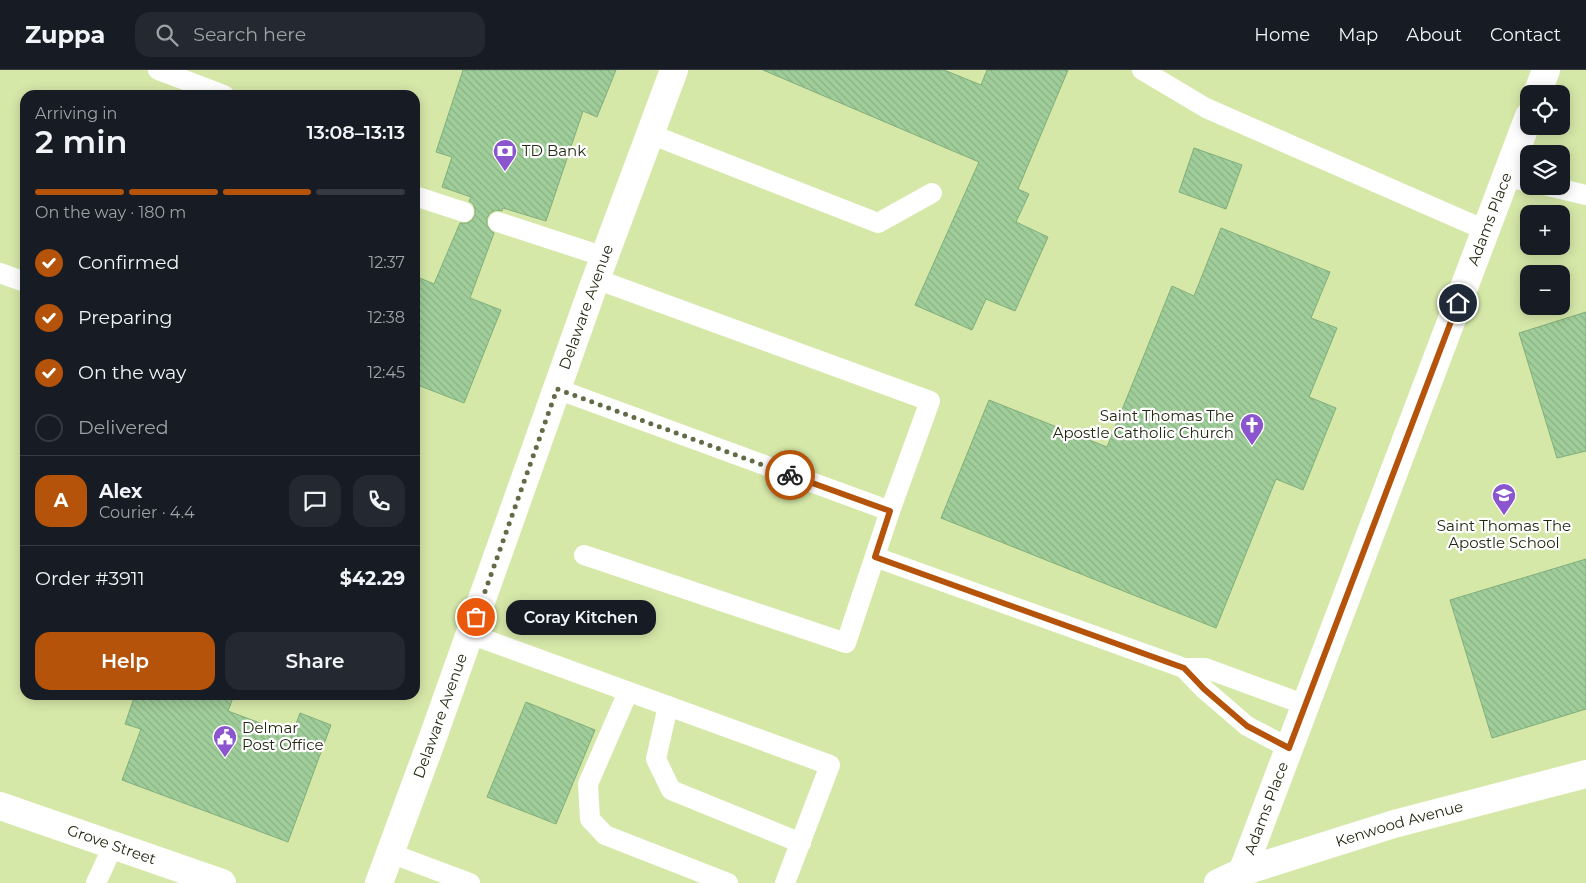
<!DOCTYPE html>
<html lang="en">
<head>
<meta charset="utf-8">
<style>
  body { margin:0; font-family:Montserrat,sans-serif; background:#242831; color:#f1f3f6; height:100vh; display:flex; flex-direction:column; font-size:19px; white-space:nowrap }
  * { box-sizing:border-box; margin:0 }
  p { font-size:16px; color:#9ea1a6 }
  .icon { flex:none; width:28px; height:28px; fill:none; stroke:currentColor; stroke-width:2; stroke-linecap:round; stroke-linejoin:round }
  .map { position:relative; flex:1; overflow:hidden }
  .drawer { position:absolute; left:20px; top:20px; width:400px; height:610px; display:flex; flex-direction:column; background:#171b24; border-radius:15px; box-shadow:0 2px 12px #0003 }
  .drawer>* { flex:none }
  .controls { position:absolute; left:1520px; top:15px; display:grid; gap:10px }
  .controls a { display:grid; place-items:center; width:50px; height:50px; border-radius:10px; background:#171b24; box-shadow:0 2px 12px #0003; font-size:25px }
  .pin { position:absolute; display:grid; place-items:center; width:42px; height:42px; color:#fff; margin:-21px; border:2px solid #fff; border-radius:50%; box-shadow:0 1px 5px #0007 }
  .courier { position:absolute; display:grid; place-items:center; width:50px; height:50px; margin:-25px; border:4px solid #b45309; border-radius:50%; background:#fff; color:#222; box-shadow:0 1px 6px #0007 }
  .bubble { position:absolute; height:35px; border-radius:15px; background:#171b24; box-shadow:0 2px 12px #0003; font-size:16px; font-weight:600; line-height:35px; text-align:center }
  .summary em { font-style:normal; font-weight:600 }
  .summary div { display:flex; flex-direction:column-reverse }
  .summary { display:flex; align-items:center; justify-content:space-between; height:85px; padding:0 15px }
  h1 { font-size:32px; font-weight:600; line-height:38px }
  .bar { display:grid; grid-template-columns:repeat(4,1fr); gap:8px 5px; align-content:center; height:60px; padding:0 15px }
  .bar i { height:6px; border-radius:4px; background:#363941 }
  .bar .current { background:#b45309 }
  .bar p { grid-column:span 4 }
  .line { display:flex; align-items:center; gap:12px; padding:0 15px; border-top:1px solid #363941 }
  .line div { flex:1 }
  .round { display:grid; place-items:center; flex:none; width:52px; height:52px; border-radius:15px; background:#242831 }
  ol { padding:0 15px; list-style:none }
  li { display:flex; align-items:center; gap:15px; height:55px }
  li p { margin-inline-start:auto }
  li .icon { padding:5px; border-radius:50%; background:#b45309; color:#fff; stroke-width:4 }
  li:last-child { color:#9ea1a6 }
  li i { width:28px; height:28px; border:2px solid #363941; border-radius:50% }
  .primary-button { display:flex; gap:10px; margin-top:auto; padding:10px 15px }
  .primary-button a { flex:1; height:58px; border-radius:15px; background:#b45309; color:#fff; font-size:20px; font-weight:600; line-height:58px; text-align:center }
  .primary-button a+a { background:#242831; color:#f1f3f6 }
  header { display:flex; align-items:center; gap:30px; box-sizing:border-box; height:70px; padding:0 25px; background:#171b24; border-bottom:1px solid #363941 }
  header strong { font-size:24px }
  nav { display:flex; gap:28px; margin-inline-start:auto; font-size:18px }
  .search { width:350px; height:45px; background:#242831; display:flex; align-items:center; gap:12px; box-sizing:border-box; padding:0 18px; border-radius:15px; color:#9ea1a6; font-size:19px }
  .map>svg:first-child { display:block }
  .building { fill:url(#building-back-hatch); stroke:#81ae7b }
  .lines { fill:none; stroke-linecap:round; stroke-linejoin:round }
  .service { stroke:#fff; stroke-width:20 }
  .minor { stroke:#fff; stroke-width:28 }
  .tertiary { stroke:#fff; stroke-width:28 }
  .primary { stroke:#fff; stroke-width:28 }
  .done { stroke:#616c46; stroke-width:5; stroke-dasharray:0 9 }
  .route { stroke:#b45309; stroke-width:6 }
  .labels { text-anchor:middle; stroke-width:4.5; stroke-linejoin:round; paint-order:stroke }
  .poi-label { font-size:15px; fill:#232a11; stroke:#fff; text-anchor:start }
  .street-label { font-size:15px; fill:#232a11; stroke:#fff }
</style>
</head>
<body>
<header>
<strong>Zuppa</strong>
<div class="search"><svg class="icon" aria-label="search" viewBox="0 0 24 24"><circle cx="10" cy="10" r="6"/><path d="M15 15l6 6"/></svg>Search here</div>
<nav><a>Home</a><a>Map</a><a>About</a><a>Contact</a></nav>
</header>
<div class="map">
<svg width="1586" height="813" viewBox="0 0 1586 813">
  <defs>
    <pattern id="building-back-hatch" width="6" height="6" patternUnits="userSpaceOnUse" patternTransform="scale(1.25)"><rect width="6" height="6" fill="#a0ce9a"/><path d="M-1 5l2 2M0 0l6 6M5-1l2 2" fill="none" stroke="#8ab184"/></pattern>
  </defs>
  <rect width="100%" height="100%" fill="#d5e8a8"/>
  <g class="building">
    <polygon points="463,0 616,0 597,47 583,41 546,151 503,138 502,141 496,140 490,143 487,148 487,155 490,160 494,163 470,228 501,240 464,333 415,314 415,206 434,214 460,153 467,153 472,150 475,145 475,139 473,134 469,131 471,127 442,117 452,87 436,82"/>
    <polygon points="763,0 944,0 981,15 987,0 1068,0 1018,119 1029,124 1016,152 1048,167 1015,241 986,229 972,260 915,235 979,92"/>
    <polygon points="1194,78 1242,95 1226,139 1179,122"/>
    <polygon points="1221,158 1330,202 1311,248 1337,258 1309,327 1336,338 1303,420 1276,409 1216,558 941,448 989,330 1107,377 1172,216 1194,226"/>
    <polygon points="1586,242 1586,381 1557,388 1519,263"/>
    <polygon points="1586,489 1586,639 1492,668 1450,530"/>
    <polygon points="135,625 234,625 228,641 292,665 300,643 331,655 288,772 122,710 141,659 125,654"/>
    <polygon points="526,632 595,660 556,754 487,727"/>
  </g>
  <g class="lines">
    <g class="service">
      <polyline points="158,0 224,25"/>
      <polyline points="1142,0 1206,38 1485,160"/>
      <polyline points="650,64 878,153 932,123"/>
      <polyline points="1506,107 1529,112"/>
      <polyline points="1548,116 1586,125"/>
      <polyline points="415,126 464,142"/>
      <polyline points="498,152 605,187"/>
      <polyline points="0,203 25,212"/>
      <polyline points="557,319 890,441 930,331 596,209"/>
      <polyline points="584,485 846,573 890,441"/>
      <polyline points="875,487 1184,598 1205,598 1306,635"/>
      <polyline points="470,564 830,695 785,813"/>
      <polyline points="1184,598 1204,619 1247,656 1289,678"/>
      <polyline points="628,622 588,714 590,749 605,765 728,813"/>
      <polyline points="668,636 656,689 671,720 801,773"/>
      <polyline points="390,783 470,813"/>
      <polyline points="96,813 113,776"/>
    </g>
    <g class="minor">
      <polyline points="1537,24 1546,0"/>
      <path id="s1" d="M 0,736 L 222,813"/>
      <path id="s2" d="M 1238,813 L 1529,46"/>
    </g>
    <path class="tertiary" id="s3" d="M 1218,813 L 1242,802 L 1394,754 L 1586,704"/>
    <path class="primary" id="s4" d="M 379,813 L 433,667 L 592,220 L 674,0"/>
  </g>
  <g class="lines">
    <polyline class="done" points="476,547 557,319 790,405"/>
    <polyline class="route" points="790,405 890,441 875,487 1184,598 1204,619 1247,656 1289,678 1458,233"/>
  </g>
  <defs>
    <g id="bank-pin" transform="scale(1.25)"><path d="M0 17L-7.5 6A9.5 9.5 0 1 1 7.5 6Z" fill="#8a55cd" stroke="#fff"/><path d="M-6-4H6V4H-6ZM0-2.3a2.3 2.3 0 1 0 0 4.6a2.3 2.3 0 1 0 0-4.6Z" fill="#fff"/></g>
    <g id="church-pin" transform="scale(1.25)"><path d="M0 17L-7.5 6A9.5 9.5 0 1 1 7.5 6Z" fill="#8a55cd" stroke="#fff"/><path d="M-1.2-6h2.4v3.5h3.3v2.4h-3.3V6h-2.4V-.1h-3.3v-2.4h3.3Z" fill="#fff"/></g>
    <g id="school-pin" transform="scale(1.25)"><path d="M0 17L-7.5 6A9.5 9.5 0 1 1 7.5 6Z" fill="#8a55cd" stroke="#fff"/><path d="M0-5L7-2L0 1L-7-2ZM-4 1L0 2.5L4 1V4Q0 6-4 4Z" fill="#fff"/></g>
    <g id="civic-pin" transform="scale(1.25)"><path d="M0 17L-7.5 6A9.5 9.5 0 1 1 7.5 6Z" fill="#8a55cd" stroke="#fff"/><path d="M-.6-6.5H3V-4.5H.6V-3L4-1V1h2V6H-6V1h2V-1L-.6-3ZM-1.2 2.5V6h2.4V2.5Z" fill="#fff"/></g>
  </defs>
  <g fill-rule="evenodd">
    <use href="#bank-pin" x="505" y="81"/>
    <use href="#church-pin" x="1252" y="355"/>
    <use href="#school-pin" x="1504" y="425"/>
    <use href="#civic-pin" x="225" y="667"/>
  </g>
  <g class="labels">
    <g class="poi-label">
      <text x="522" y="86">TD Bank</text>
      <text x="1234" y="351" text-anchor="end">Saint Thomas The<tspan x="1234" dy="17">Apostle Catholic Church</tspan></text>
      <text x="1504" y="461" text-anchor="middle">Saint Thomas The<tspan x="1504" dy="17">Apostle School</tspan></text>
      <text x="242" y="663">Delmar<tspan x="242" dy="17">Post Office</tspan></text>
    </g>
    <g class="street-label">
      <text dy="5" stroke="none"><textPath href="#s2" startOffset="710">Adams Place</textPath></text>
      <text dy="5" stroke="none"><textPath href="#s4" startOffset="612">Delaware Avenue</textPath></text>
      <text dy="5" stroke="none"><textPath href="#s4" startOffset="178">Delaware Avenue</textPath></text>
      <text dy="5" stroke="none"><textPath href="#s2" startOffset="80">Adams Place</textPath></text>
      <text dy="5" stroke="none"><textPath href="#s3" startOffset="191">Kenwood Avenue</textPath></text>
      <text dy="5" stroke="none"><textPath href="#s1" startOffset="118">Grove Street</textPath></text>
    </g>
  </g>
</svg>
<div class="controls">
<a><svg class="icon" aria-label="locate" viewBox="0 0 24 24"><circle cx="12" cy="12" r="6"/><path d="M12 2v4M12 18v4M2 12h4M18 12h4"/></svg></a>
<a><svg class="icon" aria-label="layers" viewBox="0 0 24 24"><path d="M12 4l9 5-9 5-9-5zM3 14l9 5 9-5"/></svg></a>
<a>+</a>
<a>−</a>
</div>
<div class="pin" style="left:476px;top:547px;background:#ea580c"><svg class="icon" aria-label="bag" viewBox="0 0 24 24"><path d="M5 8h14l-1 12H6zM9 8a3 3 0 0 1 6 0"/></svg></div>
<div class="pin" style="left:1458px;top:233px;background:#1f2937"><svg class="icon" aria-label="home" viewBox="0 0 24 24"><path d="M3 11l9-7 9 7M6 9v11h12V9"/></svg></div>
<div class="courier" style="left:790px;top:405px"><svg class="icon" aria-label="bike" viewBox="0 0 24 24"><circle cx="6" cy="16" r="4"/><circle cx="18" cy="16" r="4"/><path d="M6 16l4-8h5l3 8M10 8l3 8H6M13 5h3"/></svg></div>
<div class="bubble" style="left:506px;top:530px;width:150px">Coray Kitchen</div>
<section class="drawer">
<div class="summary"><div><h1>2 min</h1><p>Arriving in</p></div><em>13:08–13:13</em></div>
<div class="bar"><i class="current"></i><i class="current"></i><i class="current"></i><i></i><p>On the way · 180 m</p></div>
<ol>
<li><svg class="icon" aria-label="check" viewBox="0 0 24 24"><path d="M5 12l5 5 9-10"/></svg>Confirmed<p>12:37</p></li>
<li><svg class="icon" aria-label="check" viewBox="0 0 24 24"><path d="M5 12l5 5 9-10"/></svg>Preparing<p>12:38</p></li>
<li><svg class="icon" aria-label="check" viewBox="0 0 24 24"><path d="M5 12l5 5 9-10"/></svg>On the way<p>12:45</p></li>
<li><i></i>Delivered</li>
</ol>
<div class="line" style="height:90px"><b class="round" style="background:#b45309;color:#fff">A</b><div><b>Alex</b><p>Courier · 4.4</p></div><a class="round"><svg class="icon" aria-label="chat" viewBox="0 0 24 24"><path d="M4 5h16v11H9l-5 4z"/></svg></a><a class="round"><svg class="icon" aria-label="phone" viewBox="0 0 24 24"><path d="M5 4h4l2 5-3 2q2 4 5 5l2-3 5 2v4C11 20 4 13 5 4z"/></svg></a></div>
<div class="line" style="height:65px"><div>Order #3911</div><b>$42.29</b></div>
<div class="primary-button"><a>Help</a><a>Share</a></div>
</section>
</div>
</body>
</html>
